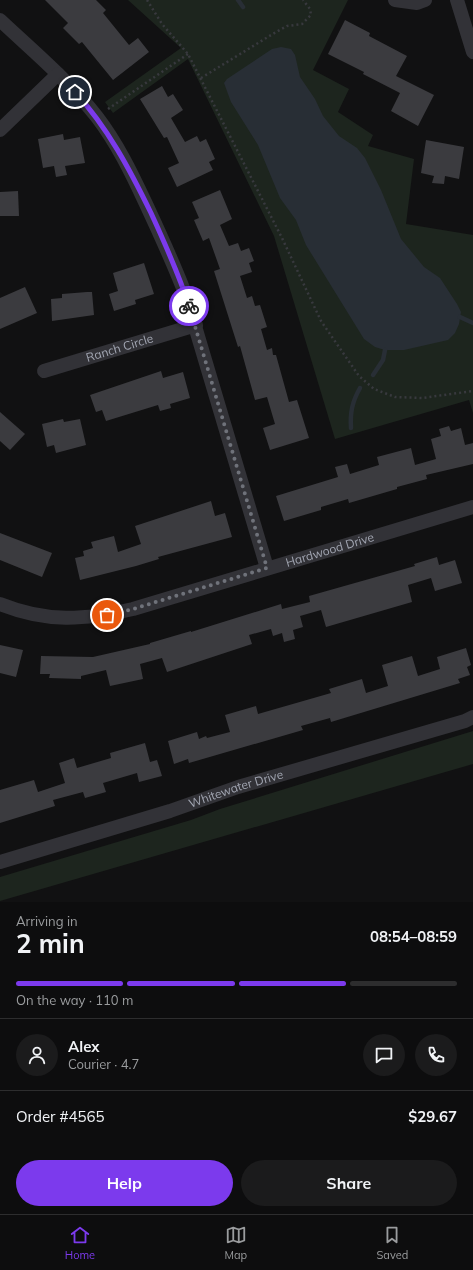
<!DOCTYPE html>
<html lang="en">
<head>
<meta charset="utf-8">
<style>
  body { margin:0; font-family:Mulish,sans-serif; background:#1b1b1c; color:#f1f3f6; height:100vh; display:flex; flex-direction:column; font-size:15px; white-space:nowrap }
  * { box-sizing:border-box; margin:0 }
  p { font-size:13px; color:#9a9c9e }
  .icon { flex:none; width:22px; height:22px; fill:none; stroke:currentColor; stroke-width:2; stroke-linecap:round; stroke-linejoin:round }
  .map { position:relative; height:902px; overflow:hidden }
  .panel { display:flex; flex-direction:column; background:#0d0d0e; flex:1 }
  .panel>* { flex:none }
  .pin { position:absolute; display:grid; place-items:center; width:34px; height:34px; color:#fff; margin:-17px; border:2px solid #fff; border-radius:50%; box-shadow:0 1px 4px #0007 }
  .courier { position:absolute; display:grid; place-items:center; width:40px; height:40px; margin:-20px; border:3px solid #7c3aed; border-radius:50%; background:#fff; color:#222; box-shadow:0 1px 5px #0007 }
  .headline em { font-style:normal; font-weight:700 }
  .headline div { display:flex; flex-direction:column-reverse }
  .headline { display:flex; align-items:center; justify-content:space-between; height:68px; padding:0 16px }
  h1 { font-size:26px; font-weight:700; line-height:30px }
  .bar { display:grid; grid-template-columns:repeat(4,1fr); gap:6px 4px; align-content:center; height:48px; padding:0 16px }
  .bar i { height:5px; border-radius:3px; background:#2d2d2e }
  .bar .active { background:#7c3aed }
  .bar p { grid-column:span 4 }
  .line { display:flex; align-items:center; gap:10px; padding:0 16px; border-top:1px solid #2d2d2e }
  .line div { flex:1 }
  .round { display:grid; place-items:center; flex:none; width:42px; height:42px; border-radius:21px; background:#1b1b1c }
  .cta { display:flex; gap:8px; margin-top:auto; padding:8px 16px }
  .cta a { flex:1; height:46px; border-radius:24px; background:#7c3aed; color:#fff; font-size:16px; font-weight:700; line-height:46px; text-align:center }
  .cta a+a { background:#1b1b1c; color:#f1f3f6 }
  .menu { display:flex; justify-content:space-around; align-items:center; height:56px; border-top:1px solid #2d2d2e; background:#0d0d0e; font-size:11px; color:#9a9c9e }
  .menu a { display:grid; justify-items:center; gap:2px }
  .menu .active { color:#7c3aed }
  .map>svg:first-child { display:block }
  .green { fill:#1d251e }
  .water { fill:#282e35 }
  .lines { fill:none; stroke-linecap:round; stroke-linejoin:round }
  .stream { stroke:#282e35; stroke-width:4.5 }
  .building { fill:#3b3b3f }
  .path { stroke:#38393e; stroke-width:2.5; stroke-dasharray:2 3; stroke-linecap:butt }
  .minor { stroke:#323237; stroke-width:14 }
  .done { stroke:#6f727a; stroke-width:4; stroke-dasharray:0 7.2 }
  .route { stroke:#7c3aed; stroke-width:5 }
  .labels { text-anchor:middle; stroke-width:4; stroke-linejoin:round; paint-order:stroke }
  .street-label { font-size:12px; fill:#a2a6b2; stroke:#0c0c0d }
</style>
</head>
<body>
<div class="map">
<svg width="473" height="902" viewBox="0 0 473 902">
  <rect width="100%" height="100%" fill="#111112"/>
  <g class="green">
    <polygon points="128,0 348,0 313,70 349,89 338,112 373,135 368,146 414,159 406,224 473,235 473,413 469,400 335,439 274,236 188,59 113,113 105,102 181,48"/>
    <polygon points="473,731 473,764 0,901 0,877 191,820 220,809"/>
  </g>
  <polygon class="water" points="281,47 291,49 295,55 300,77 315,99 323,116 339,136 357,148 365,158 381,190 401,239 424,267 440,278 457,304 461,312 459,324 455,333 448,340 404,350 385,350 375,347 364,339 306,245 296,220 280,198 258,145 231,102 224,83 227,79 272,49"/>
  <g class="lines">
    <g class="stream">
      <polyline points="238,0 243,7"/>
      <polyline points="460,317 473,323"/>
      <polyline points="373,375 383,360 385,350"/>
      <path d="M 351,428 C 350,413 352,402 360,388"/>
    </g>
  </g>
  <g class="building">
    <polygon points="45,0 96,0 106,10 103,13 129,45 138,38 149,52 113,80 82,42 79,44 63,28 68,23"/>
    <polygon points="345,20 370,33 369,36 407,56 396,76 434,95 418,126 391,111 400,93 363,74 364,72 328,54"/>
    <polygon points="162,86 168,97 173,94 183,110 171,118 185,142 197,136 200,142 206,139 215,159 209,162 213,170 177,187 168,168 179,163 167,137 164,138 140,99"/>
    <polygon points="63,134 64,140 80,137 85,163 65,166 67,175 56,177 54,166 43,168 38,139"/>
    <polygon points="426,140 464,147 459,179 445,176 444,184 432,183 434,176 421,173"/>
    <polygon points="220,190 232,219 220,225 229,246 238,243 241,251 249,248 254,261 249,263 252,272 240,276 247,298 252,296 255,306 260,305 267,327 261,329 267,350 272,348 273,355 276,355 289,402 297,400 309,438 270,450 263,428 275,424 267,397 255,400 240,346 238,347 214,271 220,269 209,238 203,241 194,220 199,218 192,202"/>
    <polygon points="18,191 19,216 0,216 0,192"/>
    <polygon points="144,263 154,294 135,300 136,304 114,311 109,294 118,291 113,273"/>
    <polygon points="25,287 37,313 0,329 0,298"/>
    <polygon points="87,292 92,292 94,315 52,321 51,299 62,298 62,294"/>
    <polygon points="161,371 163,378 183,372 190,398 170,404 171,408 160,411 158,405 106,421 102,410 96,412 90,395"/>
    <polygon points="0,412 25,434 10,450 0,441"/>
    <polygon points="63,419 64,422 80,419 86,445 56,453 54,445 47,447 42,424"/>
    <polygon points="449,426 451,431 461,428 465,445 473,443 473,464 426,475 427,479 397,487 397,489 349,503 348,499 321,507 321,510 284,521 276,496 338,477 335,467 347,464 350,474 379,465 377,457 411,448 415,465 436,459 431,439 441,436 439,429"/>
    <polygon points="211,501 215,516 225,513 232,537 158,557 159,559 136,566 80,580 75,558 84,556 83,551 93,548 91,542 114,536 118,552 141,544 135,526"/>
    <polygon points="0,533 52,553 42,577 0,560"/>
    <polygon points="437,557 439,565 455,560 462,583 435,591 431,578 408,585 412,602 326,627 321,610 300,616 303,627 293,630 295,639 284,642 282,633 273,636 271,629 249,635 252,644 167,672 162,658 140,664 143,679 110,686 106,670 81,676 81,679 49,678 50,674 40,674 41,656 93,657 150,644 150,643 191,631 191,632 281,604 282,609 310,602 309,596 415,566 414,564"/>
    <polygon points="0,645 23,650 16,677 0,673"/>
    <polygon points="466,648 471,665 467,667 470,675 458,679 460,683 331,722 330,718 301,726 303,730 189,763 188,759 174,764 168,741 197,732 199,739 206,736 207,738 230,732 225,715 256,706 258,714 331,693 329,689 362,679 366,693 388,686 382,665 412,656 418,676 440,669 437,657"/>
    <polygon points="145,743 150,762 157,760 162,776 139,782 137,773 103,783 106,792 85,798 83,792 53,800 55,806 0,823 0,790 34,780 38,792 65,783 59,763 74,758 77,768 111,758 110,753"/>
  </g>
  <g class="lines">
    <g class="path">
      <polyline points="147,0 162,24 188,54 282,238 321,321 359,376 374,389 395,397 422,398 473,391"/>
      <polyline points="201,78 276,32 287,26 302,24 311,15 310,9 303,0"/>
      <polyline points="108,109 188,54"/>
    </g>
    <g class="minor">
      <polyline points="395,0 417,3 425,0"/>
      <polyline points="457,0 473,52"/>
      <path d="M 0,20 C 33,51 69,81 97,117 C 117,143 132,174 146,204 C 160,234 174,264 186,296 L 267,568"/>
      <polyline points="0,130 58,74"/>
      <path id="s1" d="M 44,371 L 196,325"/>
      <path id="s2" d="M 0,604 C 47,623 84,620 133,609 L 473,507"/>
      <path id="s3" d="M 0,862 L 170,811 L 238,787 L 465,721 L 473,717"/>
    </g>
  </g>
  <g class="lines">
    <polyline class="done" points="107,615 133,609 267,568 189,306"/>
    <path class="route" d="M 75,92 C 108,128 130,170 151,213 C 165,244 179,274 189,306"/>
  </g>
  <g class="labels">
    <g class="street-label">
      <text dy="4" stroke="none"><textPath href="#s1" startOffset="79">Ranch Circle</textPath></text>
      <text dy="4" stroke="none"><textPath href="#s2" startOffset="341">Hardwood Drive</textPath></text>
      <text dy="4" stroke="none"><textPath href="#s3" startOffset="247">Whitewater Drive</textPath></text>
    </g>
  </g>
</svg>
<div class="pin" style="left:107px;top:615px;background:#ea580c"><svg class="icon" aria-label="bag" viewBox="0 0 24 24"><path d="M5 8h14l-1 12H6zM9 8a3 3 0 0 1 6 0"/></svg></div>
<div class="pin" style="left:75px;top:92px;background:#1f2937"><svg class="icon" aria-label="home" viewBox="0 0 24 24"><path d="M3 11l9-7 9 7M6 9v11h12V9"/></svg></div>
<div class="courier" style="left:189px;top:306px"><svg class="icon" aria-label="bike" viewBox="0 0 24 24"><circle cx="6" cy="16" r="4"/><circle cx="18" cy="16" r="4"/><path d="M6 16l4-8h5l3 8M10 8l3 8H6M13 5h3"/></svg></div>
</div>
<section class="panel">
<div class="headline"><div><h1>2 min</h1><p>Arriving in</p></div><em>08:54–08:59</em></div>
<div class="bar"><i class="active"></i><i class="active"></i><i class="active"></i><i></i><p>On the way · 110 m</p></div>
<div class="line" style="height:72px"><a class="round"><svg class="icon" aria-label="person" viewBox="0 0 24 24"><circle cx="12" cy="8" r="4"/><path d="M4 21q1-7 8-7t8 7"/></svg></a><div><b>Alex</b><p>Courier · 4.7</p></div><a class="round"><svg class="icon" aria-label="chat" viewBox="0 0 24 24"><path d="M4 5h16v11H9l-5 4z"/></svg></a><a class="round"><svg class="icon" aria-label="phone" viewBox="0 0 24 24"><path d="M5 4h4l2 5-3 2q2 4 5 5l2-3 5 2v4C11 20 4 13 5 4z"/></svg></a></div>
<div class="line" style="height:52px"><div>Order #4565</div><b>$29.67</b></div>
<div class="cta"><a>Help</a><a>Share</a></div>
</section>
<nav class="menu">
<a class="active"><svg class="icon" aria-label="home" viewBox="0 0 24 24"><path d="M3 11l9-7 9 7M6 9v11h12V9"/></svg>Home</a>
<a><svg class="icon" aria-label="map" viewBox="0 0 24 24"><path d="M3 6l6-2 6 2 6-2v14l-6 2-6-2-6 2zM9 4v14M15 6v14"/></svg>Map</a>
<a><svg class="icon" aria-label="saved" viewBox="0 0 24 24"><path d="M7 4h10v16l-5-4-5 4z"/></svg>Saved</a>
</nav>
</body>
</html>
